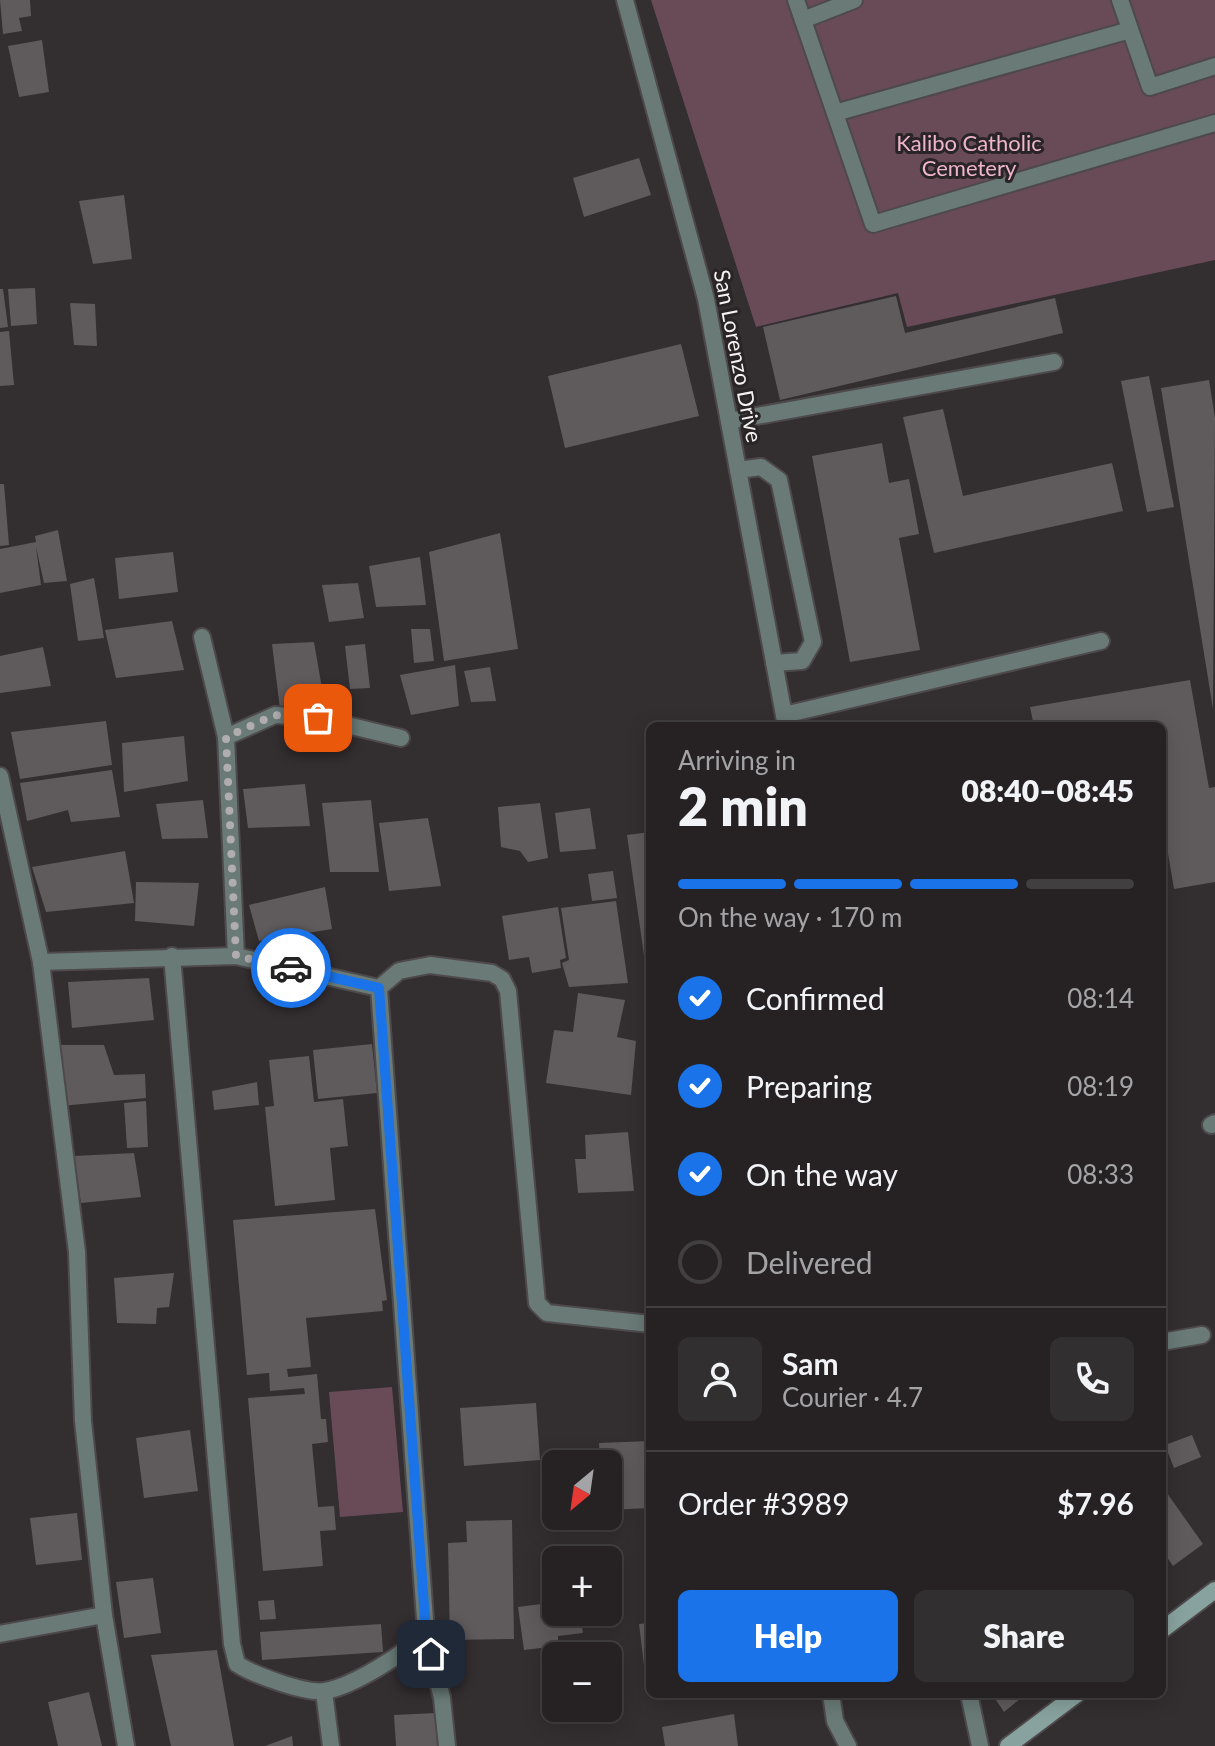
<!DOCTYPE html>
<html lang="en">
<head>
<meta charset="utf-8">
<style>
  body { margin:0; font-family:Lato,sans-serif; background:#322f31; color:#f1f3f6; height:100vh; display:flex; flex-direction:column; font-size:30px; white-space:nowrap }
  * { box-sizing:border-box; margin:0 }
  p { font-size:26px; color:#a4a4a6 }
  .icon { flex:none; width:44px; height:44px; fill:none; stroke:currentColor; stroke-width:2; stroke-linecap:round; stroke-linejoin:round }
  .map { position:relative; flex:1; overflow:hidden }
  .drawer { position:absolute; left:646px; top:722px; width:520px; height:976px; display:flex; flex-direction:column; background:#262224; border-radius:12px; box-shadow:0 4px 20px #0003,0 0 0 2px #423f41 }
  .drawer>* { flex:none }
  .needle { width:52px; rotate:209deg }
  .tools { position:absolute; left:542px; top:1450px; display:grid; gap:16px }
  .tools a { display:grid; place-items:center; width:80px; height:80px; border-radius:12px; background:#262224; box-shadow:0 4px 20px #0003,0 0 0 2px #423f41; font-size:40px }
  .pin { position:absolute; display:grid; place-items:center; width:68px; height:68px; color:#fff; margin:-34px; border-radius:16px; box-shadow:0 4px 12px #0006 }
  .courier { position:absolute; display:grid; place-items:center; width:80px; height:80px; margin:-40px; border:6px solid #1a73e8; border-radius:50%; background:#fff; color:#222; box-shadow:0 2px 10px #0007 }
  .headline em { font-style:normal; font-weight:800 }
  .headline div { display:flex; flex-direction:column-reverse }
  .headline { display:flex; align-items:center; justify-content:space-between; height:136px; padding:0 32px }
  h1 { font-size:52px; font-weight:800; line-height:60px }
  .bar { display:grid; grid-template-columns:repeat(4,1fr); gap:12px 8px; align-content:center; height:96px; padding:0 32px }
  .bar i { height:10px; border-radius:6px; background:#423f41 }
  .bar .selected { background:#1a73e8 }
  .bar p { grid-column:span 4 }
  .line { display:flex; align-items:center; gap:20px; padding:0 32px; border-top:2px solid #423f41 }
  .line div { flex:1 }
  .round { display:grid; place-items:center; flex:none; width:84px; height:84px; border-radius:12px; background:#322f31 }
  ol { padding:0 32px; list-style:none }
  li { display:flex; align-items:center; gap:24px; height:88px }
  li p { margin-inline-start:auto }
  li .icon { padding:8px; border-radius:50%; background:#1a73e8; color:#fff; stroke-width:4 }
  li:last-child { color:#a4a4a6 }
  li i { width:44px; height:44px; border:4px solid #423f41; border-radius:50% }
  .action { display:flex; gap:16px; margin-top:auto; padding:16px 32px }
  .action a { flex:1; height:92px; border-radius:12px; background:#1a73e8; color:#fff; font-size:32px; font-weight:800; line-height:92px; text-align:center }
  .action a+a { background:#322f31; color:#f1f3f6 }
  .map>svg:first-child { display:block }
  .green { fill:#694b58 }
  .building { fill:#5f5a5c }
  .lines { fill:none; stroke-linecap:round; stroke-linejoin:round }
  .service-casing { stroke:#4e494b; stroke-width:20 }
  .minor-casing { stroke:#4e494b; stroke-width:20 }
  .secondary-casing { stroke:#4e494b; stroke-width:20 }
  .service { stroke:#697a77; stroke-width:16 }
  .minor { stroke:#697a77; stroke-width:16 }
  .secondary { stroke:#88a39f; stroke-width:16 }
  .done { stroke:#b1adaf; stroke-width:8; stroke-dasharray:0 14.4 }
  .route { stroke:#1a73e8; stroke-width:10 }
  .labels { text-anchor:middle; stroke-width:6; stroke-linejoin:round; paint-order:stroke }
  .park-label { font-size:22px; fill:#efb4cd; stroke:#292426 }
  .street-label { font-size:22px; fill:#f5f2f3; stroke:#292426 }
</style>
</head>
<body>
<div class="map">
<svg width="1215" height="1746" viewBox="0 0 1215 1746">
  <rect width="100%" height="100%" fill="#332e30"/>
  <g class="green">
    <polygon points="651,0 1215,0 1215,260 907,327 898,293 756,327"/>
    <polygon points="392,1387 403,1512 340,1517 329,1392"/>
  </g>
  <g class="building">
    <polygon points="0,0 30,0 31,16 19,18 22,31 3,34"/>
    <polygon points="42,40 49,92 19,97 8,46"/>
    <polygon points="639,158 651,195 584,217 573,178"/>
    <polygon points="124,195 132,259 93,264 79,201"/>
    <polygon points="35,288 37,324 11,326 8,289"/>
    <polygon points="0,289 3,289 8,327 0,328"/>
    <polygon points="896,296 905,333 1055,298 1063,333 780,400 763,327"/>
    <polygon points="70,303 95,304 97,346 74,345"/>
    <polygon points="9,331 14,385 0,386 0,332"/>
    <polygon points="681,344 699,416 565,448 548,376"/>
    <polygon points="1149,376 1174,507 1147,512 1121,381"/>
    <polygon points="1209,380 1215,418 1213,709 1161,388"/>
    <polygon points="943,409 963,496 1112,463 1123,511 934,553 903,417"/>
    <polygon points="882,443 889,483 909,479 919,534 899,538 920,650 850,662 812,456"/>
    <polygon points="0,484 4,484 9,545 0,546"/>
    <polygon points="58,530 67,581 44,583 36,547 41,585 0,593 0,549 36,542 35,536"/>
    <polygon points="500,533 518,649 444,661 429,552"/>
    <polygon points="173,552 178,592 119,599 115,558"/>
    <polygon points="420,557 426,605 376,607 369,566"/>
    <polygon points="94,578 104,638 78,641 70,584"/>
    <polygon points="358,583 364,618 329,622 322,585"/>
    <polygon points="172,621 184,670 116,678 105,630"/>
    <polygon points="411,629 430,629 434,661 414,663"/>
    <polygon points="314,642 325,706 280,709 272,644"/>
    <polygon points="365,644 370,688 350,689 345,646"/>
    <polygon points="43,647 51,686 0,693 0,656"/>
    <polygon points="455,665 459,706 411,715 400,675"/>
    <polygon points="490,667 496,701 471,702 464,671"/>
    <polygon points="1190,680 1209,788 1215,787 1215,882 1174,889 1162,818 1162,726 1034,726 1030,707"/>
    <polygon points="106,721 112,765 20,779 11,732"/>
    <polygon points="184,736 188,781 124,792 122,743"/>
    <polygon points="112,770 120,817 71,822 68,810 27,821 20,783"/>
    <polygon points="305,784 310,826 248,828 243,789"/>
    <polygon points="203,800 208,838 162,839 156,804"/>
    <polygon points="371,800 379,872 330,872 322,803"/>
    <polygon points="540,803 548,858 528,862 520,851 501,847 498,807"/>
    <polygon points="590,808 596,849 560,852 555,813"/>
    <polygon points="428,818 441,886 389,891 379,823"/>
    <polygon points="650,832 650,984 648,984 627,835"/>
    <polygon points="125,851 134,903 46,912 32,867"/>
    <polygon points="613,871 617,898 592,901 588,874"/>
    <polygon points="136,882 199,883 194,926 135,921"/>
    <polygon points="325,887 332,929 259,941 249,905"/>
    <polygon points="616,901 628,983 569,987 562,963 569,960 561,908"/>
    <polygon points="558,907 566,958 560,960 561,968 532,973 529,957 509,960 502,916"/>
    <polygon points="149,978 154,1020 72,1028 68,982"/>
    <polygon points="578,993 625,1000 617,1037 636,1041 631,1095 546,1083 554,1030 573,1032"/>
    <polygon points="372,1044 377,1093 318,1099 313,1050"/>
    <polygon points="57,1045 104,1045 114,1075 145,1074 146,1098 61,1106"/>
    <polygon points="309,1056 314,1102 343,1099 348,1146 330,1148 335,1200 275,1206 265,1107 274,1106 269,1060"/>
    <polygon points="257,1082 259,1105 214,1110 212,1091"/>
    <polygon points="146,1101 148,1147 127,1148 124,1103"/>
    <polygon points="628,1132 634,1191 578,1193 575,1159 586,1159 585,1135"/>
    <polygon points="134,1153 141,1197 81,1203 74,1156"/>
    <polygon points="375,1209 387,1300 382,1301 383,1311 306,1318 311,1367 287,1369 288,1377 317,1374 321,1419 326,1419 328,1442 312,1444 318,1507 334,1506 336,1530 320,1531 323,1566 263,1571 248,1398 305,1394 304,1388 270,1391 269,1373 247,1375 233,1220"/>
    <polygon points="174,1273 169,1307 157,1308 156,1324 117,1323 114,1278"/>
    <polygon points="536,1403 540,1460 464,1466 460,1408"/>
    <polygon points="190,1430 198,1491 144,1498 136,1438"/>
    <polygon points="1192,1435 1201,1457 1174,1468 1165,1445"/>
    <polygon points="650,1441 650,1508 608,1510 608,1464 600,1464 599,1443"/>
    <polygon points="1162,1486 1203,1544 1173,1566 1162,1550"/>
    <polygon points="77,1513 82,1560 36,1565 30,1518"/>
    <polygon points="512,1520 514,1639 450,1640 448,1543 467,1542 466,1521"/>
    <polygon points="153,1578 161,1633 124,1638 116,1582"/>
    <polygon points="274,1600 276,1619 260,1620 258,1601"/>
    <polygon points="556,1602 556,1612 580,1612 583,1633 558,1636 558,1646 524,1650 518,1607"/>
    <polygon points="650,1623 650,1664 644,1665 639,1624"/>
    <polygon points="381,1624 383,1652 262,1660 260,1632"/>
    <polygon points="217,1650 234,1746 171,1746 151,1655"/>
    <polygon points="89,1692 102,1746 58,1746 48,1702"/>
    <polygon points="992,1694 1026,1694 1004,1712"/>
    <polygon points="436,1713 437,1746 396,1746 394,1715"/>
    <polygon points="734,1714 738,1746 665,1746 662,1727"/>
    <polygon points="292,1736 293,1746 265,1746"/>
  </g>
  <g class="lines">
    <g class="service-casing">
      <g id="service">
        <polyline points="796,0 873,224 1215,123"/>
        <polyline points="1120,0 1150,87 1215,66"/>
        <polyline points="803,20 854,0"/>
        <polyline points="835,113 1130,30"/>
        <polyline points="729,421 1054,362"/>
        <polyline points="738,470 761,467 779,480 813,642 802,661 774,663"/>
        <polyline points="784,715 1101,641"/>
        <polyline points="1211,1125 1215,1123"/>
        <polyline points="0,1634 104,1615"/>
        <polyline points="831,1694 835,1721 848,1746"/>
      </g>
    </g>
    <g class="minor-casing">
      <g id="minor">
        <polyline points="625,0 706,299 786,726"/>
        <polyline points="202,637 226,737"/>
        <polyline points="0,776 41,962 77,1252 83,1421 104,1615 126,1746"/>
        <path d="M 172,956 L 232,1644 L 237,1664 C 254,1675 306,1694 325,1691 C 354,1686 405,1653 426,1633"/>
        <polyline points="236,956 226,737 275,715 318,718 401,738"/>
        <polyline points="41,962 236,956 379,988 399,971 430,965 492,973 502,979 508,991 537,1303 547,1313 650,1324"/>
        <polyline points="379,988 426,1633 442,1698 447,1746"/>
        <polyline points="1162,1342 1202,1335"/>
        <polyline points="324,1692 331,1746"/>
        <polyline points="969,1694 980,1746"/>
      </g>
    </g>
    <g class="secondary-casing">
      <g id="secondary">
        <polyline points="1162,1630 1215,1590"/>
        <polyline points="1008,1746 1077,1694"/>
      </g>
    </g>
    <use href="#service" class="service"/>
    <use href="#minor" class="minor"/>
    <use href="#secondary" class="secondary"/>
  </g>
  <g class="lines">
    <polyline class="done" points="291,968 236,956 226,737 275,715 318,718"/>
    <polyline class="route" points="291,968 379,988 426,1633 431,1654"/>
  </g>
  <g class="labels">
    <g class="park-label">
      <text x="969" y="151">Kalibo Catholic<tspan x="969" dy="25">Cemetery</tspan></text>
    </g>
    <g class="street-label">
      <text transform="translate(738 356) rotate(79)" y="8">San Lorenzo Drive</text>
    </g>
  </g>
</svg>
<div class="tools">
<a><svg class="needle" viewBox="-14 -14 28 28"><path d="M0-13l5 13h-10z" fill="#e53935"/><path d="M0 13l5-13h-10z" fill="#a4a4a6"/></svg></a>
<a>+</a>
<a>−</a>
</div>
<div class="pin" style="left:318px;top:718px;background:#ea580c"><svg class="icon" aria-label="bag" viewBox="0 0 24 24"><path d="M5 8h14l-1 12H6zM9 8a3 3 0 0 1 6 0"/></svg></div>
<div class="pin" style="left:431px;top:1654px;background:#1f2937"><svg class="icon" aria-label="home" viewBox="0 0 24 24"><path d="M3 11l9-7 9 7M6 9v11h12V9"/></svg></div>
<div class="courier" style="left:291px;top:968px"><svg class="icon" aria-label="car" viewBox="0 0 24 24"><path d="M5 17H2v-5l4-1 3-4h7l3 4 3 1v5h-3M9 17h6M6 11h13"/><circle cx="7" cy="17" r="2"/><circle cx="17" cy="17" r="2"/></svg></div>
<section class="drawer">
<div class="headline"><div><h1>2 min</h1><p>Arriving in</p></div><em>08:40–08:45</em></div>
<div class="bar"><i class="selected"></i><i class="selected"></i><i class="selected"></i><i></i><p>On the way · 170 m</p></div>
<ol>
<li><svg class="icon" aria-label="check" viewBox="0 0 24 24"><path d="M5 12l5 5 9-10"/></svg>Confirmed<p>08:14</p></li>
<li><svg class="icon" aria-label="check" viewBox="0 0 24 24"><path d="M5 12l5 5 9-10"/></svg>Preparing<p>08:19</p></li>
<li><svg class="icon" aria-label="check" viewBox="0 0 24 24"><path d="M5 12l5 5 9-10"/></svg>On the way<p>08:33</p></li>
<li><i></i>Delivered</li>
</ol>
<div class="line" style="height:144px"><a class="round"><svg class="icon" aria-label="person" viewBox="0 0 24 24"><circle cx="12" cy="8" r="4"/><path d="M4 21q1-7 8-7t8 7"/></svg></a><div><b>Sam</b><p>Courier · 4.7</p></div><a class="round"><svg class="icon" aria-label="phone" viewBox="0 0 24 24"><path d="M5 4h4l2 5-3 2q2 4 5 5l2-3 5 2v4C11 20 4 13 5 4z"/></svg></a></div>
<div class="line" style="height:104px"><div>Order #3989</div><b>$7.96</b></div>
<div class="action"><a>Help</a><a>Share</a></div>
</section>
</div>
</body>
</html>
